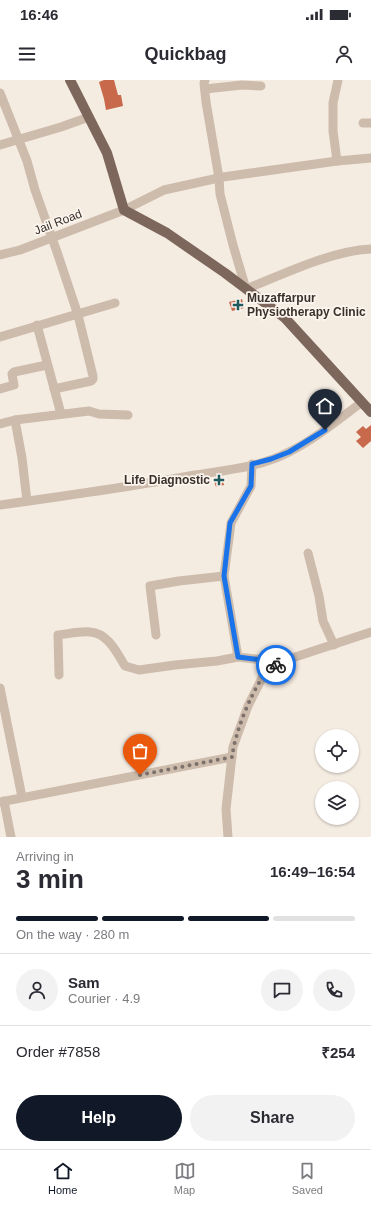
<!DOCTYPE html>
<html lang="en">
<head>
<meta charset="utf-8">
<style>
  body { margin:0; font-family:Helvetica,sans-serif; background:#f2f2f3; color:#2b2b33; height:100vh; display:flex; flex-direction:column; font-size:15px; white-space:nowrap }
  * { box-sizing:border-box; margin:0 }
  p { font-size:13px; color:#7c7c81 }
  .icon { flex:none; width:22px; height:22px; fill:none; stroke:currentColor; stroke-width:2; stroke-linecap:round; stroke-linejoin:round }
  .map { position:relative; height:757px; overflow:hidden }
  .details { display:flex; flex-direction:column; background:#fff; flex:1 }
  .details>* { flex:none }
  .controls { position:absolute; left:315px; top:649px; display:grid; gap:8px }
  .controls a { display:grid; place-items:center; width:44px; height:44px; border-radius:50%; background:#fff; box-shadow:0 1px 3px #0004; font-size:20px }
  .pin { position:absolute; display:grid; place-items:center; width:34px; height:34px; color:#fff; margin:-41px -17px; border-radius:50% 50% 50% 0; rotate:-45deg; box-shadow:0 0 4px #0007 }
  .pin .icon { rotate:45deg }
  .courier { position:absolute; display:grid; place-items:center; width:40px; height:40px; margin:-20px; border:3px solid #1a73e8; border-radius:50%; background:#fff; color:#222; box-shadow:0 1px 5px #0007 }
  .head em { font-style:normal; font-weight:700 }
  .head div { display:flex; flex-direction:column-reverse }
  .head { display:flex; align-items:center; justify-content:space-between; height:68px; padding:0 16px }
  h1 { font-size:26px; font-weight:700; line-height:30px }
  .bar { display:grid; grid-template-columns:repeat(4,1fr); gap:6px 4px; align-content:center; height:48px; padding:0 16px }
  .bar i { height:5px; border-radius:3px; background:#e1e1e2 }
  .bar .active { background:#111827 }
  .bar p { grid-column:span 4 }
  .line { display:flex; align-items:center; gap:10px; padding:0 16px; border-top:1px solid #e1e1e2 }
  .line div { flex:1 }
  .round { display:grid; place-items:center; flex:none; width:42px; height:42px; border-radius:21px; background:#f2f2f3 }
  .primary-button { display:flex; gap:8px; margin-top:auto; padding:8px 16px }
  .primary-button a { flex:1; height:46px; border-radius:24px; background:#111827; color:#fff; font-size:16px; font-weight:700; line-height:46px; text-align:center }
  .primary-button a+a { background:#f2f2f3; color:#2b2b33 }
  .status { display:flex; justify-content:space-between; align-items:center; height:28px; padding:0 20px; background:#fff; direction:ltr }
  .status svg { height:11px; fill:currentColor }
  header { display:flex; justify-content:space-between; align-items:center; height:52px; padding:0 16px; background:#fff; font-size:18px; font-weight:700 }
  .menu { display:flex; justify-content:space-around; align-items:center; height:56px; border-top:1px solid #e1e1e2; background:#fff; font-size:11px; color:#7c7c81 }
  .menu a { display:grid; justify-items:center; gap:2px }
  .menu .active { color:#111827 }
  .map>svg:first-child { display:block }
  .building { fill:#c8694b }
  .lines { fill:none; stroke-linecap:round; stroke-linejoin:round }
  .minor { stroke:#cdbbac; stroke-width:9 }
  .major { stroke:#7d675c; stroke-width:10 }
  .done { stroke:#7c716b; stroke-width:4; stroke-dasharray:0 7.2 }
  .route { stroke:#1a73e8; stroke-width:5 }
  .poi-dot { fill:#1f5a5e; stroke:#fbf5ee; stroke-width:1.5 }
  .labels { text-anchor:middle; stroke-width:3.5; stroke-linejoin:round; paint-order:stroke }
  .street-label { font-size:12px; fill:#3b302b; stroke:#fbf5ee }
  .poi-label { font-size:12px; font-weight:bold; fill:#3b302b; stroke:#fbf5ee; text-anchor:start }
</style>
</head>
<body>
<div class="status"><b>16:46</b><svg viewBox="0 0 49 12"><path d="M0 12V9h3v3zM5 12V6h3v6zM10 12V3h3v9zM15 12V0h3v12zM26 1h20v11H26zM47 4h2v5h-2z"/></svg></div>
<header><svg class="icon" aria-label="menu" viewBox="0 0 24 24"><path d="M4 6h16M4 12h16M4 18h16"/></svg>Quickbag<svg class="icon" aria-label="person" viewBox="0 0 24 24"><circle cx="12" cy="8" r="4"/><path d="M4 21q1-7 8-7t8 7"/></svg></header>
<div class="map">
<svg width="371" height="757" viewBox="0 0 371 757">
  <rect width="100%" height="100%" fill="#f4ebe1"/>
  <g class="building">
    <polygon points="104,0 114,0 118,15 121,15 123,26 106,30 104,19 99,2"/>
    <polygon points="242,219 244,228 232,231 229,222"/>
    <polygon points="371,345 371,361 363,368 356,361 361,357 356,352 363,346 366,349"/>
    <polygon points="222,397 224,405 216,407 213,398"/>
  </g>
  <g class="lines">
    <g class="minor">
      <path d="M 205,0 L 204,3 L 206,22 L 219,98 L 220,114 L 233,165 L 246,209 C 284,194 330,171 371,169"/>
      <polyline points="205,9 242,5 261,6"/>
      <polyline points="0,13 27,81 35,110 57,172 78,235 93,296 93,299 91,301 54,309"/>
      <polyline points="363,43 371,43"/>
      <polyline points="0,65 61,47 89,37"/>
      <polyline points="337,81 333,51 333,23 338,0"/>
      <polyline points="0,175 20,170 124,130 164,110 223,97 337,81 371,78"/>
      <polyline points="37,245 61,334"/>
      <polyline points="0,257 115,223"/>
      <polyline points="0,309 14,305 12,294 14,292 47,285"/>
      <polyline points="15,340 22,378 27,421"/>
      <polyline points="0,344 15,340 89,331 99,334 128,335"/>
      <path d="M 0,425 C 65,416 130,407 195,395 C 226,390 261,387 289,372 C 315,359 338,340 362,322"/>
      <polyline points="308,473 319,516 323,541 334,565"/>
      <polyline points="156,555 150,506 179,501 224,496"/>
      <polyline points="238,577 224,496 231,443 251,406 252,384"/>
      <path d="M 59,595 L 58,555 C 68,554 80,551 90,552 C 108,553 117,573 125,586 L 139,590 L 175,585 L 217,581 L 238,577 L 280,582"/>
      <polyline points="0,608 22,717"/>
      <polyline points="4,721 11,757"/>
      <polyline points="0,722 232,677"/>
      <polyline points="228,757 226,729 233,667 248,626 264,594 280,582 371,552"/>
    </g>
    <polyline class="major" points="70,0 107,73 124,130 167,153 225,193 285,238 371,332"/>
  </g>
  <g class="lines">
    <path class="done" d="M 140,695 L 232,677 C 235,653 250,615 264,595 C 267,591 272,588 276,585"/>
    <polyline class="route" points="276,585 280,582 238,577 224,496 230,443 251,406 252,384 271,379 289,372 325,350"/>
  </g>
  <g class="poi-dot">
    <path d="M236 219h4v4h4v4h-4v4h-4v-4h-4v-4h4z"/>
    <path d="M217 394h4v4h4v4h-4v4h-4v-4h-4v-4h4z"/>
  </g>
  <g class="labels">
    <g class="street-label">
      <text transform="translate(58 142) rotate(-21)" y="4">Jail Road</text>
    </g>
    <g class="poi-label">
      <text x="247" y="222">Muzaffarpur<tspan x="247" dy="14">Physiotherapy Clinic</tspan></text>
      <text x="210" y="404" text-anchor="end">Life Diagnostic</text>
    </g>
  </g>
</svg>
<div class="controls">
<a><svg class="icon" aria-label="locate" viewBox="0 0 24 24"><circle cx="12" cy="12" r="6"/><path d="M12 2v4M12 18v4M2 12h4M18 12h4"/></svg></a>
<a><svg class="icon" aria-label="layers" viewBox="0 0 24 24"><path d="M12 4l9 5-9 5-9-5zM3 14l9 5 9-5"/></svg></a>
</div>
<div class="pin" style="left:140px;top:695px;background:#ea580c"><svg class="icon" aria-label="bag" viewBox="0 0 24 24"><path d="M5 8h14l-1 12H6zM9 8a3 3 0 0 1 6 0"/></svg></div>
<div class="pin" style="left:325px;top:350px;background:#1f2937"><svg class="icon" aria-label="home" viewBox="0 0 24 24"><path d="M3 11l9-7 9 7M6 9v11h12V9"/></svg></div>
<div class="courier" style="left:276px;top:585px"><svg class="icon" aria-label="bike" viewBox="0 0 24 24"><circle cx="6" cy="16" r="4"/><circle cx="18" cy="16" r="4"/><path d="M6 16l4-8h5l3 8M10 8l3 8H6M13 5h3"/></svg></div>
</div>
<section class="details">
<div class="head"><div><h1>3 min</h1><p>Arriving in</p></div><em>16:49–16:54</em></div>
<div class="bar"><i class="active"></i><i class="active"></i><i class="active"></i><i></i><p>On the way · 280 m</p></div>
<div class="line" style="height:72px"><a class="round"><svg class="icon" aria-label="person" viewBox="0 0 24 24"><circle cx="12" cy="8" r="4"/><path d="M4 21q1-7 8-7t8 7"/></svg></a><div><b>Sam</b><p>Courier · 4.9</p></div><a class="round"><svg class="icon" aria-label="chat" viewBox="0 0 24 24"><path d="M4 5h16v11H9l-5 4z"/></svg></a><a class="round"><svg class="icon" aria-label="phone" viewBox="0 0 24 24"><path d="M5 4h4l2 5-3 2q2 4 5 5l2-3 5 2v4C11 20 4 13 5 4z"/></svg></a></div>
<div class="line" style="height:52px"><div>Order #7858</div><b>₹254</b></div>
<div class="primary-button"><a>Help</a><a>Share</a></div>
</section>
<nav class="menu">
<a class="active"><svg class="icon" aria-label="home" viewBox="0 0 24 24"><path d="M3 11l9-7 9 7M6 9v11h12V9"/></svg>Home</a>
<a><svg class="icon" aria-label="map" viewBox="0 0 24 24"><path d="M3 6l6-2 6 2 6-2v14l-6 2-6-2-6 2zM9 4v14M15 6v14"/></svg>Map</a>
<a><svg class="icon" aria-label="saved" viewBox="0 0 24 24"><path d="M7 4h10v16l-5-4-5 4z"/></svg>Saved</a>
</nav>
</body>
</html>
